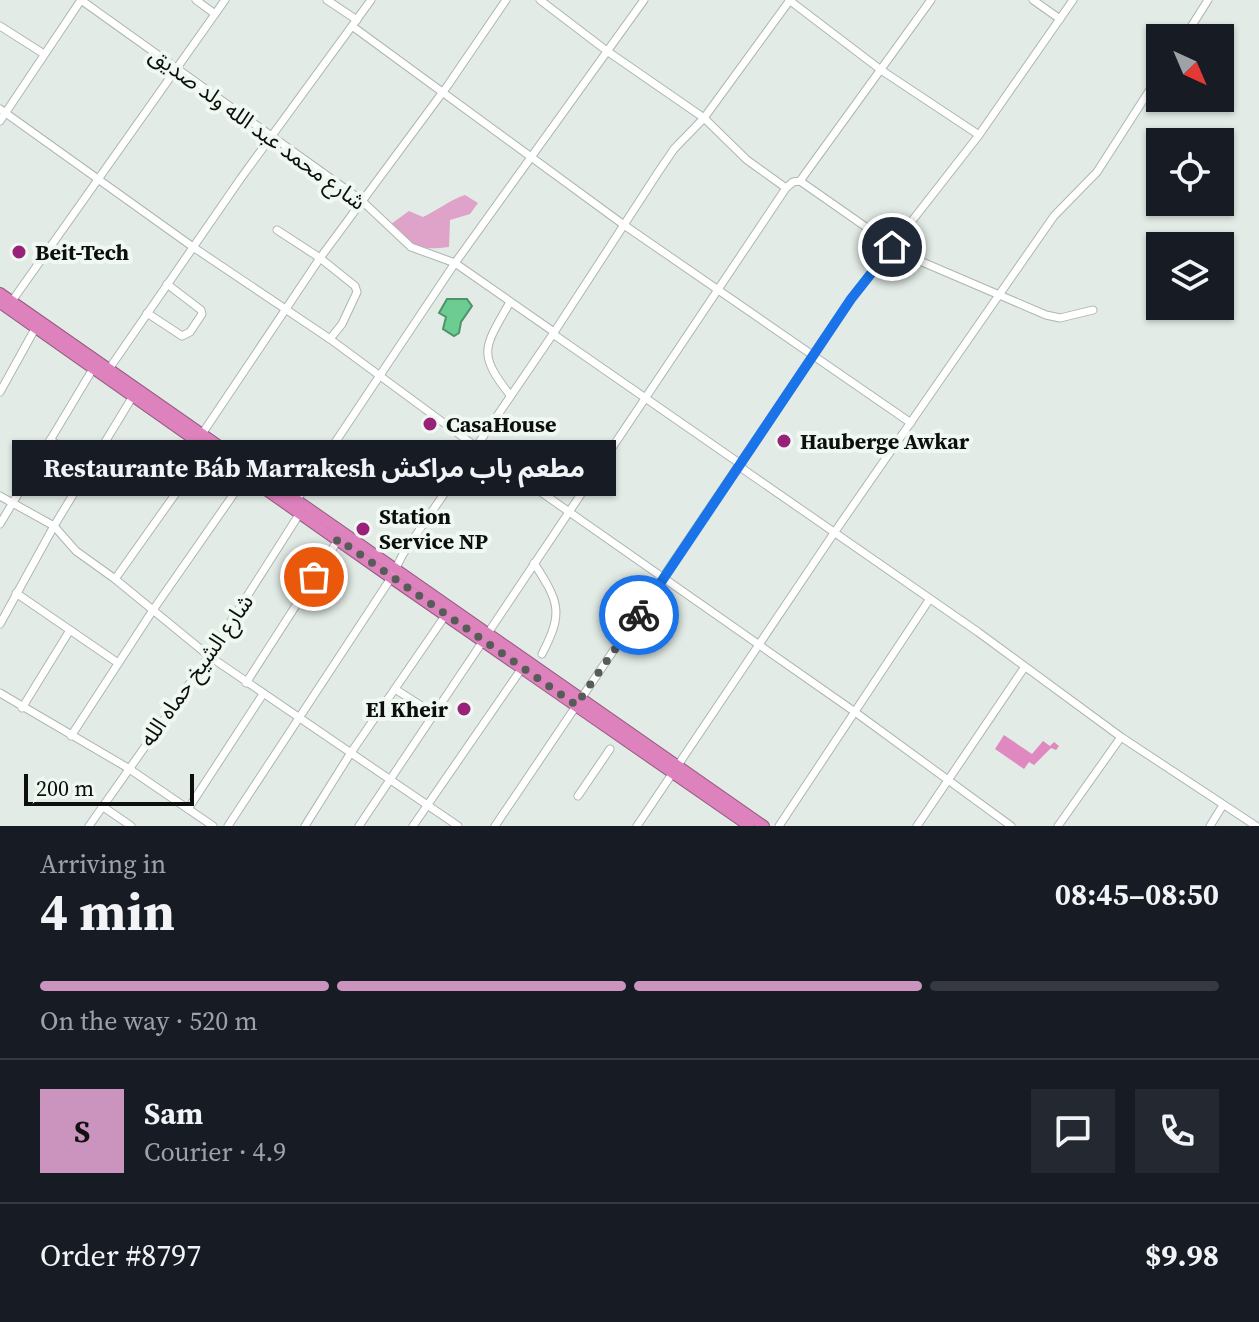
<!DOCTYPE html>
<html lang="en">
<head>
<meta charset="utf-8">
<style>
  body { margin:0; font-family:"Source Serif 4","Noto Sans Arabic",serif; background:#242831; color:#f1f3f6; height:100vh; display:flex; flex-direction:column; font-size:30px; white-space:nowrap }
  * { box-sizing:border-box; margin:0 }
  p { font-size:26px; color:#9ea1a6 }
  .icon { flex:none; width:44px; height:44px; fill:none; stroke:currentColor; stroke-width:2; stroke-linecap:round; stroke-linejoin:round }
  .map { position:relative; height:826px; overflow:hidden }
  .sheet { display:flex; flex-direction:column; background:#171b24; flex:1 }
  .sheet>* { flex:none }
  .needle { width:52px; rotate:136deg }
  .buttons { position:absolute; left:1146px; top:24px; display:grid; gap:16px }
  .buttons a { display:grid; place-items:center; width:88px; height:88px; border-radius:0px; background:#171b24; box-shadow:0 2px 6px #0004; font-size:40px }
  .scale { position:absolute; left:24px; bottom:20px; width:170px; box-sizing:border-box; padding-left:8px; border:4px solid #0c0f0d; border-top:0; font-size:22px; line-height:28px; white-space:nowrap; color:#0c0f0d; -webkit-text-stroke:6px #f0f8f2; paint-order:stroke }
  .pin { position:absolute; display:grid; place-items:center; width:68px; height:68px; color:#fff; margin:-34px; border:4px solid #fff; border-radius:50%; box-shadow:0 2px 8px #0007 }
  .courier { position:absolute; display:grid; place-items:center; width:80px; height:80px; margin:-40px; border:6px solid #1a73e8; border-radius:50%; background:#fff; color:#222; box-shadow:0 2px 10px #0007 }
  .bubble { position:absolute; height:56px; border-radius:0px; background:#171b24; box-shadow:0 2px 6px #0004; font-size:26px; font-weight:700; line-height:56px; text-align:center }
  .overview em { font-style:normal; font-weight:700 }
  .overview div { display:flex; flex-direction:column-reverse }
  .overview { display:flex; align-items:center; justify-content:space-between; height:136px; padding:0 40px }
  h1 { font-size:52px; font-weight:700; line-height:60px }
  .bar { display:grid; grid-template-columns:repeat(4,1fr); gap:12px 8px; align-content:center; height:96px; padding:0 40px }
  .bar i { height:10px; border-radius:6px; background:#363941 }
  .bar .on { background:#ca94be }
  .bar p { grid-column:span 4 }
  .line { display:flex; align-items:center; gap:20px; padding:0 40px; border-top:2px solid #363941 }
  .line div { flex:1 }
  .round { display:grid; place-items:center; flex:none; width:84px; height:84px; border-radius:0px; background:#242831 }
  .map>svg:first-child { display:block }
  .green { fill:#dfa2c8 }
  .forest { fill:#df89c0 }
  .water { fill:#6ccc91; stroke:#4f9369; stroke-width:2 }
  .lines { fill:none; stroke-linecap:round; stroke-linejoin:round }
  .minor-casing { stroke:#aeb6b0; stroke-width:9 }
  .highway-casing { stroke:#945a7f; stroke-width:12 }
  .minor { stroke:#fff; stroke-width:7 }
  .highway { stroke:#dd82bd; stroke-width:10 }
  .done { stroke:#575c59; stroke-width:8; stroke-dasharray:0 14.4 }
  .route { stroke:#1a73e8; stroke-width:10 }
  .poi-dot { fill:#9a217a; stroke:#f0f8f2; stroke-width:3 }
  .labels { text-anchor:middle; stroke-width:8; stroke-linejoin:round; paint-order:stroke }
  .street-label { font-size:22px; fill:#0c0f0d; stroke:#f0f8f2 }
  .poi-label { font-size:22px; font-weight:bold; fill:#0c0f0d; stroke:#f0f8f2; text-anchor:start }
</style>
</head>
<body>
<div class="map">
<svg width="1259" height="826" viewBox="0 0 1259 826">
  <rect width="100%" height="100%" fill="#e2ebe5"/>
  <path class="green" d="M 465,195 L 478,203 L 470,214 L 450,220 L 449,247 C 417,251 413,246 391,224 L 409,211 L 423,217 C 438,210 450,200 465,195 Z"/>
  <polygon class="forest" points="1004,735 1032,754 1043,741 1050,746 1054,742 1059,746 1056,750 1051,748 1034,765 1029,762 1024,769 995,749"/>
  <polygon class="water" points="447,299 467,299 472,306 461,322 459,333 454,336 443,329 446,317 439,313"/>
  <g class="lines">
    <g class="minor-casing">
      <g id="minor">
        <polyline points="81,0 361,200 411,247 455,263 554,332"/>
        <polyline points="196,0 215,14"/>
        <polyline points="327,0 357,20"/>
        <polyline points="540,0 607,51 704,118 747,160 786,188"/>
        <polyline points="789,0 881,70 979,135"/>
        <polyline points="1033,0 1060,19"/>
        <polyline points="0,26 44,54"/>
        <polyline points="352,26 624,225 911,423"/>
        <polyline points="1184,38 1208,0"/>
        <polyline points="0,109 193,247 330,339 475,446 855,712 1011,826"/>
        <polyline points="0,121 81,0"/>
        <polyline points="800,181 906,255 1046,315 1060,318 1093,310"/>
        <polyline points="277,230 320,258 355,286 357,292 342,324 330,339"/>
        <polyline points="12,301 225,0"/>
        <path d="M 510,302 C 485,347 476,352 510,395"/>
        <polyline points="147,313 182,336 190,332 202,314 201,310 167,284"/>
        <polyline points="553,334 742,465"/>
        <polyline points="109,369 241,178 371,0"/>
        <polyline points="0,392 36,327"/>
        <polyline points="202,434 320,258 448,85 506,0"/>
        <polyline points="50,440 91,465"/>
        <polyline points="740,467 978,632 1121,737 1256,826"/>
        <polyline points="0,496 54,526 76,551 115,579 209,656 458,826"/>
        <polyline points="296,501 455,263 644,0"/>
        <polyline points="0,524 94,367"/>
        <path d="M 534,563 C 559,602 564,612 542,654"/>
        <polyline points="115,579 208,448"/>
        <polyline points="16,593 118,663"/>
        <polyline points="0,624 54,526 133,396"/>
        <polyline points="488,633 786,188 793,182 800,181 931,0"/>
        <polyline points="246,683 338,540"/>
        <polyline points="395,689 434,714"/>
        <polyline points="0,693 128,768 213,826"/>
        <polyline points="22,708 70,630"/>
        <polyline points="71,736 153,610 247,475"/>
        <polyline points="578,796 610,749"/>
        <polyline points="102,806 131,826"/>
        <polyline points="188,809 263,694"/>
        <polyline points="89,826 209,656 300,513"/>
        <polyline points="228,826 391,578 403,554 553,334 659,171 674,149 704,118 790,0"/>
        <polyline points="305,826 350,754 445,616"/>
        <polyline points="359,826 483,641"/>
        <polyline points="413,826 522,668"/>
        <polyline points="495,826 851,299 979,135 1073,0"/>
        <polyline points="637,826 834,533 999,295 1054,216 1097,172 1160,74"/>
        <polyline points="779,826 929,600"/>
        <polyline points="917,826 1024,668"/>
        <polyline points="1058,826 1121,737"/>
        <polyline points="1210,826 1223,805"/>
      </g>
    </g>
    <g class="highway-casing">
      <g id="highway">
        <polyline points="0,293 764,826"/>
        <polyline points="0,303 391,578 749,826"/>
      </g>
    </g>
    <use href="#minor" class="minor"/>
    <use href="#highway" class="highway"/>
  </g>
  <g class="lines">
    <polyline class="done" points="314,577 338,539 576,705 639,615"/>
    <polyline class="route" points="639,615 851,299 892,247"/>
  </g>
  <g class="poi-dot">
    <circle cx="19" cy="252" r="8"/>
    <circle cx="430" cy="424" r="8"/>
    <circle cx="784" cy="441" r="8"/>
    <circle cx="363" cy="529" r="8"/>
    <circle cx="464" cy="709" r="8"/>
  </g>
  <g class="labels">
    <g class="street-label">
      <text transform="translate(258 128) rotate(36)" y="8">شارع محمد عبد الله ولد صديق</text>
      <text transform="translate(196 670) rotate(-55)" y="8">شارع الشيخ حماه الله</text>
    </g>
    <g class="poi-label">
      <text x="35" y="260">Beit-Tech</text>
      <text x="446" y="432">CasaHouse</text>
      <text x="800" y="449">Hauberge Awkar</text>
      <text x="379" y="524">Station<tspan x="379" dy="25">Service NP</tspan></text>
      <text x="448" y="717" text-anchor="end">El Kheir</text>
    </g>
  </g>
</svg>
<div class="buttons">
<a><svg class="needle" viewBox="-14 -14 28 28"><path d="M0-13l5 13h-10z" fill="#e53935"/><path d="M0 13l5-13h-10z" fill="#9ea1a6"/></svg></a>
<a><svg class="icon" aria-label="locate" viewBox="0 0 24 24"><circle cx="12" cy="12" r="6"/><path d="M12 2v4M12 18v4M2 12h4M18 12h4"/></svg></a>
<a><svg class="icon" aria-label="layers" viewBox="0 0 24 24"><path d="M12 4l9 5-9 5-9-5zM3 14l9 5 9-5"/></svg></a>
</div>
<div class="scale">200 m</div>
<div class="pin" style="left:314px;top:577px;background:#ea580c"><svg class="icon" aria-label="bag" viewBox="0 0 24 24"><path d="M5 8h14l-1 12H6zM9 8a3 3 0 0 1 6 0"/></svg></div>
<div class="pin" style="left:892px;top:247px;background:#1f2937"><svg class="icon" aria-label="home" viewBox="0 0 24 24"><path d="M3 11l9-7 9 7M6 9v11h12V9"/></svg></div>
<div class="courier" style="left:639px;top:615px"><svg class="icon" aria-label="bike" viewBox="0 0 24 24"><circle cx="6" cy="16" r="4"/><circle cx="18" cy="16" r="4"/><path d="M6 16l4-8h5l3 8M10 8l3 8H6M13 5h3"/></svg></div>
<div class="bubble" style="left:12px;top:440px;width:604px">Restaurante Báb Marrakesh مطعم باب مراكش</div>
</div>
<section class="sheet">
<div class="overview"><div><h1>4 min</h1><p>Arriving in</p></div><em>08:45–08:50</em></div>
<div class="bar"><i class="on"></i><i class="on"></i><i class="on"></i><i></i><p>On the way · 520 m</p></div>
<div class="line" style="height:144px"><b class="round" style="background:#ca94be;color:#111">S</b><div><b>Sam</b><p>Courier · 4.9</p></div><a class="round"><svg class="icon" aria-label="chat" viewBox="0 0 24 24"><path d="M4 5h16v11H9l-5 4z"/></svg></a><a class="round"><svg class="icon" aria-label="phone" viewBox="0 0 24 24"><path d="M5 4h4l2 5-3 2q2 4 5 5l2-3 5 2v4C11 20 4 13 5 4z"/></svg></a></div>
<div class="line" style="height:104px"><div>Order #8797</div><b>$9.98</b></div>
</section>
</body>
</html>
